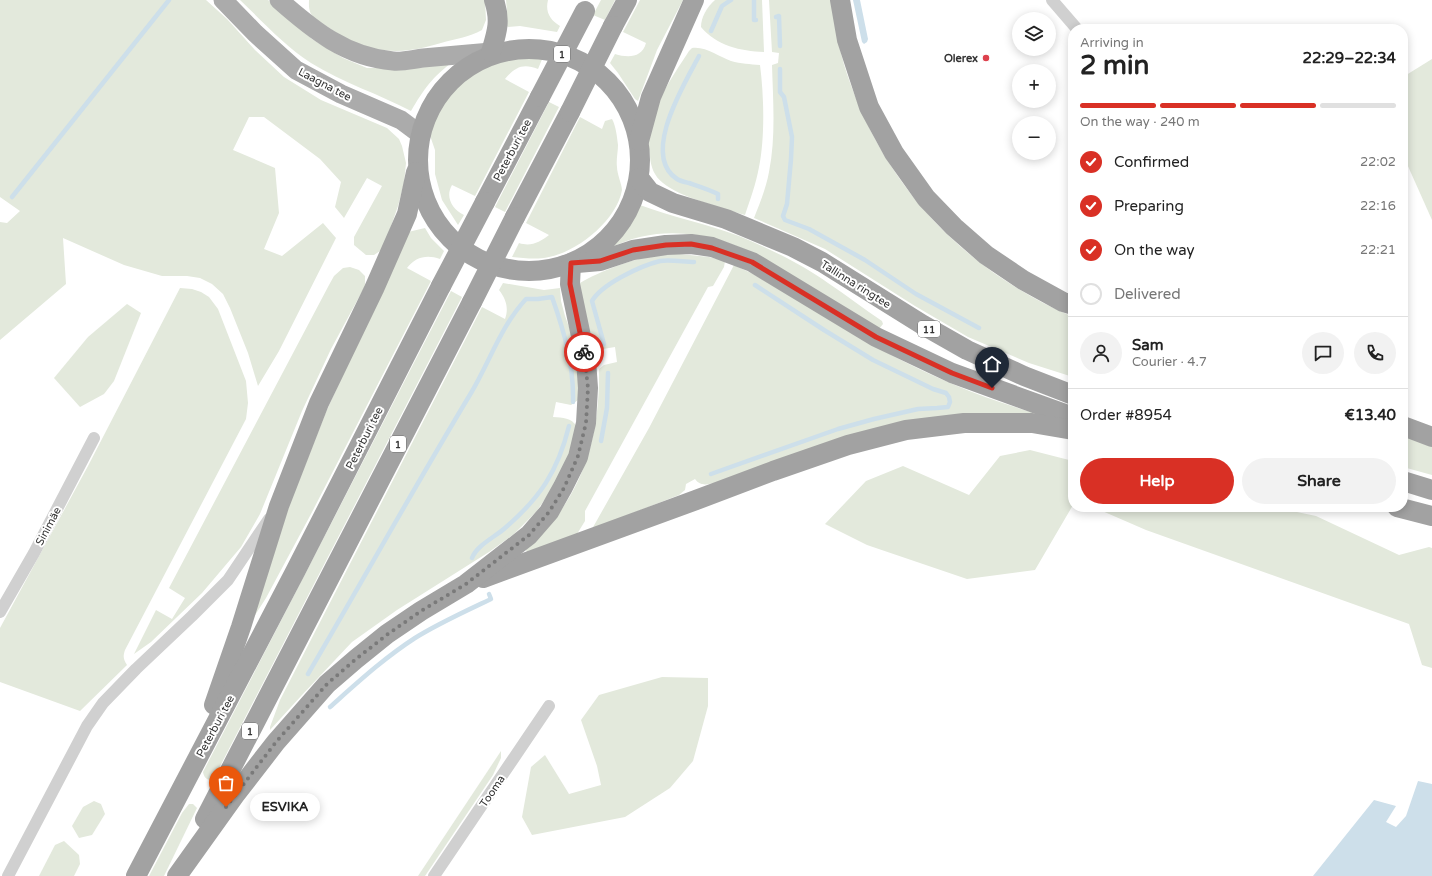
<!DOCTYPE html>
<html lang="en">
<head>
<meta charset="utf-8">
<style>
  body { margin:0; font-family:"Varela Round",sans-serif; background:#f2f2f2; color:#222; height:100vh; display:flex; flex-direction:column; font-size:15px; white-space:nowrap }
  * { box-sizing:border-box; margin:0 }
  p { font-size:13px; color:#767676 }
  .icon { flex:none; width:22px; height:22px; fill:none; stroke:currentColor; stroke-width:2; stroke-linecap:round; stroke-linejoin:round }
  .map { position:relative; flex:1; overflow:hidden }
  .panel { position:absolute; left:1068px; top:24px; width:340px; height:488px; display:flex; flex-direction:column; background:#fff; border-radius:16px; box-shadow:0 2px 10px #0003 }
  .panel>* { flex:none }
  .fabs { position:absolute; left:1012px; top:12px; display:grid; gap:8px }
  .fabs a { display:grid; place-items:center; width:44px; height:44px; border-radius:50%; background:#fff; box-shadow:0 2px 10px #0003; font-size:20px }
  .pin { position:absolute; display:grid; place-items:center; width:34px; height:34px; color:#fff; margin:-41px -17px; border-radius:50% 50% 50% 0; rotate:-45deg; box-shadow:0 0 4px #0007 }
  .pin .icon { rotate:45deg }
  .courier { position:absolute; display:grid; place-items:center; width:40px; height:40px; margin:-20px; border:3px solid #d93025; border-radius:50%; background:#fff; color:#222; box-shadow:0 1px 5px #0007 }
  .bubble { position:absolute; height:28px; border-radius:14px; background:#fff; box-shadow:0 2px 10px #0003; font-size:13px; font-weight:700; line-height:28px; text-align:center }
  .summary em { font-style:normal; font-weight:700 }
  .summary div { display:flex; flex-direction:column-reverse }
  .summary { display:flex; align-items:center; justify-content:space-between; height:68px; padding:0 12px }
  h1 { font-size:26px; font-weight:700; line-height:30px }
  .bar { display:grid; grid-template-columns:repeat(4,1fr); gap:6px 4px; align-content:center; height:48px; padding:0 12px }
  .bar i { height:5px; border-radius:3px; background:#e0e0e0 }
  .bar .current { background:#d93025 }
  .bar p { grid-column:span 4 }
  .line { display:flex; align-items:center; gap:10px; padding:0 12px; border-top:1px solid #e0e0e0 }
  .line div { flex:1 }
  .round { display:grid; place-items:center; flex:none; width:42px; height:42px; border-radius:21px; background:#f2f2f2 }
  ol { padding:0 12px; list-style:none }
  li { display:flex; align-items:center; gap:12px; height:44px }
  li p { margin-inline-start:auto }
  li .icon { padding:4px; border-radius:50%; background:#d93025; color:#fff; stroke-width:4 }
  li:last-child { color:#767676 }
  li i { width:22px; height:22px; border:2px solid #e0e0e0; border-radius:50% }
  .button { display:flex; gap:8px; margin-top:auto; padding:8px 12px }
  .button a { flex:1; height:46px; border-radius:24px; background:#d93025; color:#fff; font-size:16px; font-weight:700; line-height:46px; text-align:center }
  .button a+a { background:#f2f2f2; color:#222 }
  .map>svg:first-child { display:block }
  .green { fill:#e3e9dc }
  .water { fill:#cddfea }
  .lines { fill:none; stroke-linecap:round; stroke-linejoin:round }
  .stream { stroke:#cddfea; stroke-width:4.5 }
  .minor { stroke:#d0d0d0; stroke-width:12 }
  .primary { stroke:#ababab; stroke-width:19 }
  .trunk { stroke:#a2a2a2; stroke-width:20 }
  .trunk-bridge { stroke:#a2a2a2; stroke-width:20 }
  .done { stroke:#7a7a7a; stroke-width:4; stroke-dasharray:0 7.2 }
  .route { stroke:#d93025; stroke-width:5 }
  .poi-dot { fill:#dd414d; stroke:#fff; stroke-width:1.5 }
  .labels { text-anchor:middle; stroke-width:4; stroke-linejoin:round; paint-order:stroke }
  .shield { fill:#fff; stroke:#707070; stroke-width:1 }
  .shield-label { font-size:10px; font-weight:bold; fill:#333 }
  .poi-label { font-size:11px; font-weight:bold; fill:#333; stroke:#fff; text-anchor:end }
  .street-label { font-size:11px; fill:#333; stroke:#fff }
</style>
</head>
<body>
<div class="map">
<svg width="1432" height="876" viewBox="0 0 1432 876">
  <rect width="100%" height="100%" fill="#fff"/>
  <g class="green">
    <polygon points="0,0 206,0 227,19 255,50 284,77 321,100 387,128 399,139 402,146 406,163 404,183 398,206 383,249 374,255 366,255 354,245 354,237 382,186 367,178 344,218 335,207 341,182 320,159 264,117 249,117 233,150 275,168 279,213 264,249 282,256 323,223 336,238 279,351 258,386 248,353 230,308 223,294 212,284 200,278 187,276 162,276 124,265 63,238 66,284 0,340 0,222 7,223 20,211 0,197"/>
    <path d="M 240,0 L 268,0 L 312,39 L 343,58 L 367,68 L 421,68 L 452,59 L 454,61 C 432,77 424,89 411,111 C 379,94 343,83 311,63 C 285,46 263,22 240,0 Z"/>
    <path d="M 309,0 L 485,0 L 486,20 L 482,30 C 469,37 455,39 441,43 C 430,46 420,49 409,50 C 380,54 351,44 328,27 C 315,18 308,18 309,0 Z"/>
    <path d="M 506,0 L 548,0 C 545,12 550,20 560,26 L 557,32 L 520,26 L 508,27 L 506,25 L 507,11 Z"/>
    <polygon points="601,0 615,0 605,20 593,15"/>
    <path d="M 640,0 L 683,0 L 657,50 L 638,101 L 635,99 L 618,73 L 610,63 L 615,54 C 628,58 642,58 646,43 L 623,32 Z"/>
    <path d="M 715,0 L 762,0 L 764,52 C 740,51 717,46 701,27 C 701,17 707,7 715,0 Z"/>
    <path d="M 769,0 L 831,0 C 835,25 839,50 847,74 C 885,187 964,270 1073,317 L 1073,377 L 1029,363 L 968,337 L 915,306 L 825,249 L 754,218 C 760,203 766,188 769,172 C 776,137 773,100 772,65 L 778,63 L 779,53 L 772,52 Z"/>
    <path d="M 692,48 C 706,46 719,57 731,61 C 741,64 750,64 760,65 C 764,96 765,137 759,167 C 756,184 750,200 745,215 C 723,208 679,197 663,183 C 654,176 651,167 650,157 C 643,117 669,82 689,51 Z"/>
    <path d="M 526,56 L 543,57 L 538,69 C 523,63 515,67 505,79 L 529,92 L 475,196 L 452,185 C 445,197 452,209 464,215 L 458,225 L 442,200 L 435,174 L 435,150 L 427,127 C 448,82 477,60 526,56 Z"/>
    <polygon points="1432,59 1432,220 1403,155 1403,77"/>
    <polygon points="549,102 559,107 505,212 495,207"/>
    <path d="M 580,117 L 602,129 L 605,121 L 612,119 C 616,126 617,137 618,145 C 618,152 616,160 617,167 C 617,174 622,185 622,190 C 617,220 577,252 549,257 C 537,260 524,258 512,257 L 519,243 C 531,247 540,242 549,235 L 526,223 Z"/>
    <path d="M 640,205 C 672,217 707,224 739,236 C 768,248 802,264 828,283 C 846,295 864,309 882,321 L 883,324 L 879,329 L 765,259 C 717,233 661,222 610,248 L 634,218 Z"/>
    <path d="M 425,228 L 431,238 L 444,251 L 440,259 C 427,254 415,257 407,268 L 431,281 L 311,514 L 266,598 L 252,620 L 290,503 L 326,412 L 408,232 Z"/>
    <path d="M 680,254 L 709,257 L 725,261 L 724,267 L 713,286 L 708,287 L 585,511 L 585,521 L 577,534 L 527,552 L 526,550 C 534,541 543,533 551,523 C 588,480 600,425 599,369 L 604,365 L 617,362 L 615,347 L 597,350 L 592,344 L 580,296 L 580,283 C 600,271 633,259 656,255 C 664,254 672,254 680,254 Z"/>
    <path d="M 734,265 L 753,274 C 800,301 846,330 893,356 C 941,381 993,402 1045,416 L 1009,414 L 716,483 C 707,484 701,487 695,479 L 686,484 L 685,490 L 679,495 L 592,529 L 649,428 Z"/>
    <polygon points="350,267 359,270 365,276 365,286 331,349 302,411 260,514 241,547 202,593 151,642 134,654 156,610 172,619 185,598 169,588 329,285 334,276 343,268"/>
    <path d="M 503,283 L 544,290 L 560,288 L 561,301 L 565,316 L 572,335 L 580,376 L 578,400 L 571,405 L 556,402 L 553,417 C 563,418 571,417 577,427 L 570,452 L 559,479 L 536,512 L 514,534 L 489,552 L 397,610 L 352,642 L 302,695 L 270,730 L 270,727 L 280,700 L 482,307 L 505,319 C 509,308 506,299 499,290 Z"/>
    <path d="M 180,288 L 192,289 L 201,292 L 209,297 L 218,309 L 246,381 L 248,403 L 246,419 L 125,650 C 123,656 123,659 127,665 L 80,711 L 0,682 L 0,628 L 88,466 Z"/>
    <path d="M 451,291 L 462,297 L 214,778 C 208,782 204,778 203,772 Z"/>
    <polygon points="127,304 141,313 114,381 104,394 80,407 54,378 88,337"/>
    <polygon points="1403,435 1432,445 1432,475 1403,467"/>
    <polygon points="1030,450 1073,461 1073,505 1035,570 967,579 867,545 825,524 866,481 903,466 969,495 1000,456"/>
    <polygon points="1093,507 1273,507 1316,516 1399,555 1429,547 1432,548 1432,668 1422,665 1409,624 1146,530"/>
    <polygon points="662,677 708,678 708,706 693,761 670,788 625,817 532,835 522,817 531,767 545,755 569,794 601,785 597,766 581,720 599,695"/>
    <polygon points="501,751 501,758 493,775 425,876 418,876"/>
    <polygon points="94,801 101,804 105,814 92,835 79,838 72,826 83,807"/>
    <polygon points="189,804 193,804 197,808 164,876 149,876 182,813"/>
    <polygon points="64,841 79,855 80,864 74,876 39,876 55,845"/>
  </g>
  <g class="water">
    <polygon points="853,0 860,0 868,39 867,42 864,44 862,42"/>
    <polygon points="1418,781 1432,784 1432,876 1313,876 1374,800 1396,806 1386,822 1396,827 1406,816"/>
  </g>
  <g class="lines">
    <g class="stream">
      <polyline points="754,0 754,20 756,20"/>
      <polyline points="776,17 779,16 780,46"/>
      <polyline points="711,31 722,6 731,0"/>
      <path d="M 699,56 C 685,83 640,155 677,179 C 680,181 685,182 689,183 C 698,186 708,189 718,194 L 718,199"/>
      <polyline points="780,69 780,92 784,97 792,137 791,159 787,204 783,216 785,220 809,229 865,260 916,294 979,328"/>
      <polyline points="12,197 169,0"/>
      <path d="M 604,344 L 592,301 C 602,284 640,266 660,261 C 670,259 684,262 694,262"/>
      <polyline points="601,441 607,408 608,373"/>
      <polyline points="711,474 838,429 874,419 918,409 937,408 948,407 950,402 949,397 946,393 933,389 873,360 824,330 755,285"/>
      <path d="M 472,558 C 477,545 495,537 505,528 C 540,498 558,471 569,426"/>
      <path d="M 308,674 C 363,580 415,486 471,393 C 490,361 501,326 526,299 L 538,299 L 552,297 C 564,331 574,365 573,402"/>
      <path d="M 330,707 C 357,683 384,658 415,638 C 439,623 466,611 491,599 L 489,594"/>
    </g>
    <g class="minor">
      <polyline points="1052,0 1077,29"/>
      <polyline points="0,612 34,553 94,438"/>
      <polyline points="8,876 87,726 103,703 136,669 192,616 228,580 269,519"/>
      <polyline points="434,876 549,706"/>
    </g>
    <g class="primary">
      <polyline points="223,0 255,33 296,70 341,94 401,120 421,135"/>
      <path d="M 279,0 C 313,30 346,57 393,61 C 403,62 414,59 423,58 C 446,56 468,54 491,52"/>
    </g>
    <g class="trunk">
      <polyline points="840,0 847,40 869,107 894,153 926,198 954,227 986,255 1023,280 1063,302 1073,305"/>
      <polyline points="613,26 627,0"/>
      <circle cx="529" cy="160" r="111"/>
      <path d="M 491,52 C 497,32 501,21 494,0"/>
      <polyline points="639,141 651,97 694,0"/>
      <polyline points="639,178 650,192 673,203 726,219 793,247 822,262 923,325 967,350 1024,376 1073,395"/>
      <polyline points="485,202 540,97"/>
      <polyline points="515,217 570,112"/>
      <polyline points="577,263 600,261 633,250 666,245 691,244 712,247 752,262 876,337 952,373 1073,417"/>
      <polyline points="1403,426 1432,437"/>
      <polyline points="1403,481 1432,490"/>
      <polyline points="1397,507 1432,516"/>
      <polyline points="483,578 696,500 773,471 848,445 906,430 964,423 1032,423 1073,430"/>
      <polyline points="214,705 241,627 279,506 319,403 374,289 407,214 416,172"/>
      <polyline points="205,819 472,302"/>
      <polyline points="136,876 296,570 441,286"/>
      <polyline points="177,876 235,795 276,742 327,684 356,659 387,634 421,611 466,584 529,535 549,512 563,487 578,457 586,423 588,388 586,360 570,284 571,263"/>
    </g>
    <g class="trunk-bridge">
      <polyline points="540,97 585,11"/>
      <polyline points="570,112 613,26"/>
      <polyline points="441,286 485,202"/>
      <polyline points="472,302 515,217"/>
    </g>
  </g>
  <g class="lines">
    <polyline class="done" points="226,807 276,742 327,684 356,659 388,634 421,611 466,584 529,535 549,512 564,488 578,456 586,423 588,388 584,352"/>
    <polyline class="route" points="584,352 570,284 571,263 600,261 633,250 666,245 691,244 712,248 752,262 876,337 952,373 992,388"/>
  </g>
  <circle class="poi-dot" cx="986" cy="58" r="4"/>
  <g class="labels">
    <g class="shield">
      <rect x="554" y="46" width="16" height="16" rx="3"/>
      <rect x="918" y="321" width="22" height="16" rx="3"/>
      <rect x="390" y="436" width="16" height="16" rx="3"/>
      <rect x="242" y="723" width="16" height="16" rx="3"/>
    </g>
    <g class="shield-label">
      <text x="562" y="58">1</text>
      <text x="929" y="333">11</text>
      <text x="398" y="448">1</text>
      <text x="250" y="735">1</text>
    </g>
    <g class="poi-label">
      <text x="978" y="62">Olerex</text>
    </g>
    <g class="street-label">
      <text transform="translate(325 84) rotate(28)" y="4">Laagna tee</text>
      <text transform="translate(512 150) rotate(-62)" y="4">Peterburi tee</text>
      <text transform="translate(856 284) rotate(32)" y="4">Tallinna ringtee</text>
      <text transform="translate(364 438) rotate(-63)" y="4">Peterburi tee</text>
      <text transform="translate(48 526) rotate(-62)" y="4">Sinimäe</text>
      <text transform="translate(215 726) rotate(-62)" y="4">Peterburi tee</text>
      <text transform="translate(492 791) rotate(-56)" y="4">Tooma</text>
    </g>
  </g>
</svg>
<div class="fabs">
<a><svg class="icon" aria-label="layers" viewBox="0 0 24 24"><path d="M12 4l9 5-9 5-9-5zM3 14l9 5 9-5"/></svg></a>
<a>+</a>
<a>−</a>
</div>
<div class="pin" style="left:226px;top:807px;background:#ea580c"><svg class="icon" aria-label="bag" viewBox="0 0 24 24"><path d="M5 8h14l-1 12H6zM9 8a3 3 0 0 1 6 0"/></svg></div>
<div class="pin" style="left:992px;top:388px;background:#1f2937"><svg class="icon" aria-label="home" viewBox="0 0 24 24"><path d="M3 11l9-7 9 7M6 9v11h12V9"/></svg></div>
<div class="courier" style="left:584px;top:352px"><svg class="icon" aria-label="bike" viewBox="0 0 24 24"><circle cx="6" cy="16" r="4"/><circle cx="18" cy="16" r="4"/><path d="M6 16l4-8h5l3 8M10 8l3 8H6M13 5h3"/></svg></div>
<div class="bubble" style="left:250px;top:793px;width:70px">ESVIKA</div>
<section class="panel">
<div class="summary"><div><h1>2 min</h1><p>Arriving in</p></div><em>22:29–22:34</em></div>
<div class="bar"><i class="current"></i><i class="current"></i><i class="current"></i><i></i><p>On the way · 240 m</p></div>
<ol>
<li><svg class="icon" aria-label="check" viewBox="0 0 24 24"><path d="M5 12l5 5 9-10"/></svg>Confirmed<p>22:02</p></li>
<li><svg class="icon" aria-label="check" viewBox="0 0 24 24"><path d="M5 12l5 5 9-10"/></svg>Preparing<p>22:16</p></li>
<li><svg class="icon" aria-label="check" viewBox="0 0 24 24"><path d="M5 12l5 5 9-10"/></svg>On the way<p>22:21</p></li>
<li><i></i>Delivered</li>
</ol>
<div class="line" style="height:72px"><a class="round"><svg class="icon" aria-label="person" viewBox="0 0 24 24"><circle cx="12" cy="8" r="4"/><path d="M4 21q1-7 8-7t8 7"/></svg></a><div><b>Sam</b><p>Courier · 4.7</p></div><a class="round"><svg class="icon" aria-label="chat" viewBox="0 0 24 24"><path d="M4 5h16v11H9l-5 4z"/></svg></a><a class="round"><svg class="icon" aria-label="phone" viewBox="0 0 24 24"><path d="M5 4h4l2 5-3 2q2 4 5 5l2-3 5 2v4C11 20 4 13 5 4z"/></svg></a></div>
<div class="line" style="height:52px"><div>Order #8954</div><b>€13.40</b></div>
<div class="button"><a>Help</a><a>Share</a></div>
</section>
</div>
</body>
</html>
